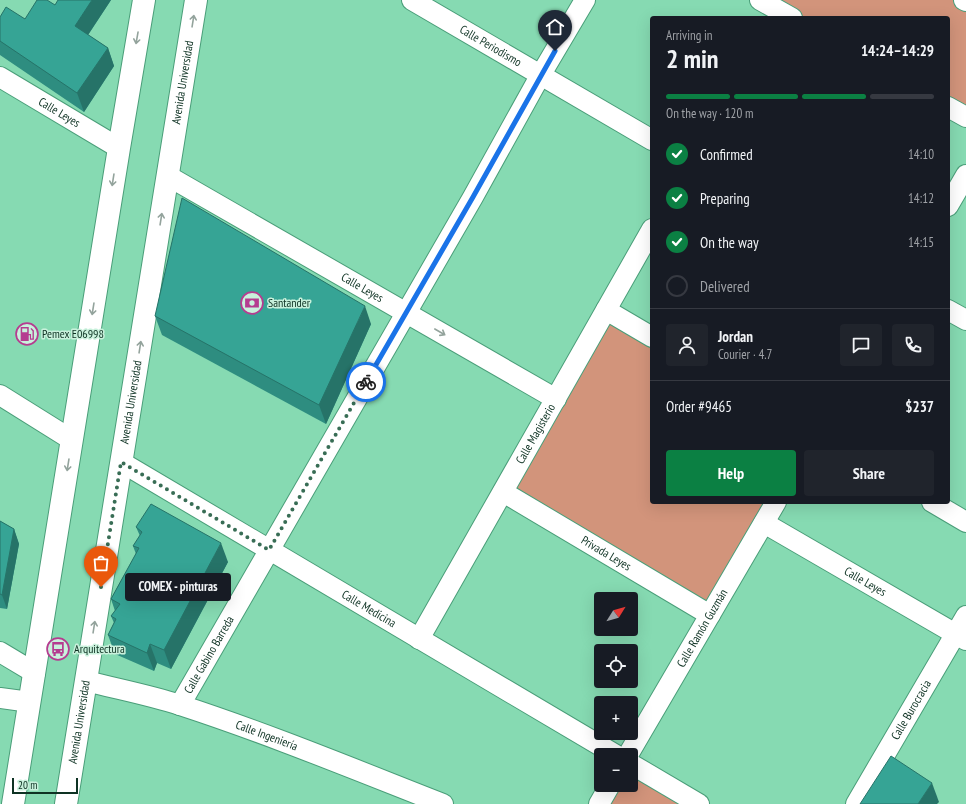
<!DOCTYPE html>
<html lang="en">
<head>
<meta charset="utf-8">
<style>
  body { margin:0; font-family:"PT Sans Narrow",sans-serif; background:#20242c; color:#f1f3f6; height:100vh; display:flex; flex-direction:column; font-size:15px; white-space:nowrap }
  * { box-sizing:border-box; margin:0 }
  p { font-size:13px; color:#9ea1a6 }
  .icon { flex:none; width:22px; height:22px; fill:none; stroke:currentColor; stroke-width:2; stroke-linecap:round; stroke-linejoin:round }
  .map { position:relative; flex:1; overflow:hidden }
  .panel { position:absolute; left:650px; top:16px; width:300px; height:488px; display:flex; flex-direction:column; background:#171b24; border-radius:4px; box-shadow:0 4px 16px #0002 }
  .panel>* { flex:none }
  .needle { width:26px; rotate:53deg }
  .controls { position:absolute; left:594px; top:592px; display:grid; gap:8px }
  .controls a { display:grid; place-items:center; width:44px; height:44px; border-radius:4px; background:#171b24; box-shadow:0 4px 16px #0002; font-size:20px }
  .scale { position:absolute; left:12px; bottom:10px; width:66px; box-sizing:border-box; padding-left:4px; border:2px solid #0e3223; border-top:0; font-size:11px; line-height:14px; white-space:nowrap; color:#0e3223; -webkit-text-stroke:3px #c9f1dc; paint-order:stroke }
  .pin { position:absolute; display:grid; place-items:center; width:34px; height:34px; color:#fff; margin:-41px -17px; border-radius:50% 50% 50% 0; rotate:-45deg; box-shadow:0 0 4px #0007 }
  .pin .icon { rotate:45deg }
  .courier { position:absolute; display:grid; place-items:center; width:40px; height:40px; margin:-20px; border:3px solid #1a73e8; border-radius:50%; background:#fff; color:#222; box-shadow:0 1px 5px #0007 }
  .bubble { position:absolute; height:28px; border-radius:4px; background:#171b24; box-shadow:0 4px 16px #0002; font-size:13px; font-weight:700; line-height:28px; text-align:center }
  .head em { font-style:normal; font-weight:700 }
  .head div { display:flex; flex-direction:column-reverse }
  .head { display:flex; align-items:center; justify-content:space-between; height:68px; padding:0 16px }
  h1 { font-size:26px; font-weight:700; line-height:30px }
  .bar { display:grid; grid-template-columns:repeat(4,1fr); gap:6px 4px; align-content:center; height:48px; padding:0 16px }
  .bar i { height:5px; border-radius:3px; background:#363941 }
  .bar .active { background:#0b8043 }
  .bar p { grid-column:span 4 }
  .line { display:flex; align-items:center; gap:10px; padding:0 16px; border-top:1px solid #363941 }
  .line div { flex:1 }
  .round { display:grid; place-items:center; flex:none; width:42px; height:42px; border-radius:4px; background:#20242c }
  ol { padding:0 16px; list-style:none }
  li { display:flex; align-items:center; gap:12px; height:44px }
  li p { margin-inline-start:auto }
  li .icon { padding:4px; border-radius:50%; background:#0b8043; color:#fff; stroke-width:4 }
  li:last-child { color:#9ea1a6 }
  li i { width:22px; height:22px; border:2px solid #363941; border-radius:50% }
  .action { display:flex; gap:8px; margin-top:auto; padding:8px 16px }
  .action a { flex:1; height:46px; border-radius:4px; background:#0b8043; color:#fff; font-size:16px; font-weight:700; line-height:46px; text-align:center }
  .action a+a { background:#20242c; color:#f1f3f6 }
  .map>svg:first-child { display:block }
  .green { fill:#d2947b }
  .lines { fill:none; stroke-linecap:round; stroke-linejoin:round }
  .street-casing { stroke:#4a9e79; stroke-width:22 }
  .primary-casing { stroke:#4a9e79; stroke-width:24 }
  .street { stroke:#fff; stroke-width:20 }
  .primary { stroke:#fff; stroke-width:22 }
  .wall { fill:#2e8d80 }
  .shaded-wall { fill:#267368 }
  .building { fill:#36a495; stroke:#267368 }
  .oneway { stroke:#93a39c }
  .done { stroke:#386d55; stroke-width:4; stroke-dasharray:0 7.2 }
  .route { stroke:#1a73e8; stroke-width:5 }
  .labels { text-anchor:middle; stroke-width:3; stroke-linejoin:round; paint-order:stroke }
  .street-label { font-size:12px; fill:#0e3223; stroke:#c9f1dc }
  .poi-label { font-size:12px; fill:#0e3223; stroke:#c9f1dc; text-anchor:start }
</style>
</head>
<body>
<div class="map">
<svg width="966" height="804" viewBox="0 0 966 804">
  <rect width="100%" height="100%" fill="#86dab2"/>
  <g class="green">
    <polygon points="760,0 964,0 966,1 966,117 948,107 948,18 792,18"/>
    <polygon points="606,310 652,337 652,502 776,502 710,615 503,492"/>
    <polygon points="631,764 699,804 599,804 610,785 631,785"/>
  </g>
  <g class="lines">
    <g class="street-casing">
      <g id="street">
        <path id="s1" d="M 412,0 L 652,140"/>
        <polyline points="760,0 792,18"/>
        <polyline points="964,0 966,1"/>
        <path id="s2" d="M 0,77 L 119,148"/>
        <polyline points="948,107 966,117"/>
        <path id="s3" d="M 168,176 L 556,399"/>
        <polyline points="948,206 966,175"/>
        <polyline points="606,310 652,337"/>
        <polyline points="948,310 966,320"/>
        <polyline points="0,395 72,440"/>
        <path id="s4" d="M 121,462 L 616,755"/>
        <path id="s5" d="M 503,492 L 710,615"/>
        <polyline points="932,502 966,522"/>
        <path id="s6" d="M 764,523 L 966,640"/>
        <path id="s7" d="M 419,639 L 652,229"/>
        <polyline points="0,652 35,673"/>
        <path id="s8" d="M 86,681 C 117,689 149,695 180,705 C 269,734 356,770 443,804"/>
        <polyline points="0,698 30,702"/>
        <path id="s9" d="M 180,705 L 473,197 L 540,76 L 585,0"/>
        <path id="s10" d="M 628,755 L 776,502"/>
        <polyline points="631,764 699,804"/>
        <polyline points="599,804 610,785"/>
        <path id="s11" d="M 856,804 L 966,616"/>
      </g>
    </g>
    <g class="primary-casing">
      <g id="primary">
        <polyline points="13,804 119,148 144,0"/>
        <path id="s12" d="M 66,804 L 196,0"/>
      </g>
    </g>
    <use href="#street" class="street"/>
    <use href="#primary" class="primary"/>
  </g>
  <g class="wall">
    <polygon points="111,0 88,35 108,48 114,66 84,112 0,55 0,17 25,19 55,5"/>
    <polygon points="155,316 371,324 326,424 162,335"/>
    <polygon points="0,521 14,529 19,544 7,609 0,608"/>
    <polygon points="136,527 228,562 171,669 157,663 154,671 115,654 108,635 114,623 111,616 115,611 111,599 136,554 133,546 140,536"/>
  </g>
  <g class="shaded-wall">
    <polygon points="92,0 111,0 82,44 75,26"/>
    <polygon points="108,48 114,66 84,112 77,93"/>
    <polygon points="365,306 371,324 326,424 319,405"/>
    <polygon points="14,529 19,544 7,609 2,595"/>
    <polygon points="221,543 228,562 171,669 164,650"/>
    <polygon points="150,644 157,663 154,671 147,653"/>
    <polygon points="932,783 939,802 937,804 918,804"/>
  </g>
  <g class="building">
    <polygon points="37,0 47,0 55,5 58,0 92,0 75,26 108,48 77,93 0,41 0,17 6,7 25,19"/>
    <polygon points="182,198 365,306 319,405 155,316"/>
    <polygon points="151,504 221,543 164,650 150,644 147,653 108,635 116,619 111,616 120,604 111,599 139,548 133,546 142,532 136,527"/>
    <polygon points="0,521 14,529 2,595 0,594"/>
    <polygon points="891,756 932,783 918,804 860,804"/>
  </g>
  <defs><path id="oneway-shaft" d="M-6 0H5M1.5-3L5.5 0L1.5 3" fill="none" stroke-width="1.6" stroke-linecap="round" stroke-linejoin="round"/></defs>
  <g class="oneway">
    <use href="#oneway-shaft" transform="translate(193 21) rotate(-81)"/>
    <use href="#oneway-shaft" transform="translate(137 38) rotate(100)"/>
    <use href="#oneway-shaft" transform="translate(113 180) rotate(99)"/>
    <use href="#oneway-shaft" transform="translate(161 219) rotate(-81)"/>
    <use href="#oneway-shaft" transform="translate(93 309) rotate(99)"/>
    <use href="#oneway-shaft" transform="translate(440 332) rotate(30)"/>
    <use href="#oneway-shaft" transform="translate(140 347) rotate(-81)"/>
    <use href="#oneway-shaft" transform="translate(68 465) rotate(99)"/>
    <use href="#oneway-shaft" transform="translate(94 627) rotate(-81)"/>
  </g>
  <g class="lines">
    <polyline class="done" points="101,587 121,462 269,550 366,382"/>
    <polyline class="route" points="366,382 473,197 555,51"/>
  </g>
  <defs>
    <g id="bank-ring" transform="scale(1.15)"><circle r="9.5" fill="#c9f1dc" stroke="#b53c90" stroke-width="1.5"/><path d="M-6-4H6V4H-6ZM0-2.3a2.3 2.3 0 1 0 0 4.6a2.3 2.3 0 1 0 0-4.6Z" fill="#b53c90"/></g>
    <g id="fuel-ring" transform="scale(1.15)"><circle r="9.5" fill="#c9f1dc" stroke="#b53c90" stroke-width="1.5"/><path d="M-5.5-6h7V0h2V4h1.3V-2.5L3-4.5l.8-.8L6-3V5H2.5V1h-1V6h-7ZM-4.2-4.7v3.2H.2V-4.7Z" fill="#b53c90"/></g>
    <g id="bus-ring" transform="scale(1.15)"><circle r="9.5" fill="#c9f1dc" stroke="#b53c90" stroke-width="1.5"/><path d="M-5-6H5V4H4V6H2V4H-2V6H-4V4H-5ZM-3.5-4V0h7V-4ZM-3.5 1.2v1.5H-2V1.2ZM2 1.2v1.5H3.5V1.2Z" fill="#b53c90"/></g>
  </defs>
  <g fill-rule="evenodd">
    <use href="#bank-ring" x="252" y="303"/>
    <use href="#fuel-ring" x="27" y="334"/>
    <use href="#bus-ring" x="58" y="649"/>
  </g>
  <g class="labels">
    <g class="street-label">
      <text dy="4" stroke="none"><textPath href="#s1" startOffset="91">Calle Periodismo</textPath></text>
      <text dy="4" stroke="none"><textPath href="#s12" startOffset="731">Avenida Universidad</textPath></text>
      <text dy="4" stroke="none"><textPath href="#s2" startOffset="69">Calle Leyes</textPath></text>
      <text dy="4" stroke="none"><textPath href="#s3" startOffset="224">Calle Leyes</textPath></text>
      <text dy="4" stroke="none"><textPath href="#s12" startOffset="407">Avenida Universidad</textPath></text>
      <text dy="4" stroke="none"><textPath href="#s7" startOffset="236">Calle Magisterio</textPath></text>
      <text dy="4" stroke="none"><textPath href="#s5" startOffset="120">Privada Leyes</textPath></text>
      <text dy="4" stroke="none"><textPath href="#s6" startOffset="117">Calle Leyes</textPath></text>
      <text dy="4" stroke="none"><textPath href="#s4" startOffset="288">Calle Medicina</textPath></text>
      <text dy="4" stroke="none"><textPath href="#s10" startOffset="147">Calle Ramón Guzmán</textPath></text>
      <text dy="4" stroke="none"><textPath href="#s9" startOffset="58">Calle Gabino Barreda</textPath></text>
      <text dy="4" stroke="none"><textPath href="#s11" startOffset="109">Calle Burocracia</textPath></text>
      <text dy="4" stroke="none"><textPath href="#s12" startOffset="83">Avenida Universidad</textPath></text>
      <text dy="4" stroke="none"><textPath href="#s8" startOffset="189">Calle Ingeniería</textPath></text>
    </g>
    <g class="poi-label">
      <text x="268" y="307">Santander</text>
      <text x="42" y="338">Pemex E06998</text>
      <text x="74" y="653">Arquitectura</text>
    </g>
  </g>
</svg>
<div class="controls">
<a><svg class="needle" viewBox="-14 -14 28 28"><path d="M0-13l5 13h-10z" fill="#e53935"/><path d="M0 13l5-13h-10z" fill="#9ea1a6"/></svg></a>
<a><svg class="icon" aria-label="locate" viewBox="0 0 24 24"><circle cx="12" cy="12" r="6"/><path d="M12 2v4M12 18v4M2 12h4M18 12h4"/></svg></a>
<a>+</a>
<a>−</a>
</div>
<div class="scale">20 m</div>
<div class="pin" style="left:101px;top:587px;background:#ea580c"><svg class="icon" aria-label="bag" viewBox="0 0 24 24"><path d="M5 8h14l-1 12H6zM9 8a3 3 0 0 1 6 0"/></svg></div>
<div class="pin" style="left:555px;top:51px;background:#1f2937"><svg class="icon" aria-label="home" viewBox="0 0 24 24"><path d="M3 11l9-7 9 7M6 9v11h12V9"/></svg></div>
<div class="courier" style="left:366px;top:382px"><svg class="icon" aria-label="bike" viewBox="0 0 24 24"><circle cx="6" cy="16" r="4"/><circle cx="18" cy="16" r="4"/><path d="M6 16l4-8h5l3 8M10 8l3 8H6M13 5h3"/></svg></div>
<div class="bubble" style="left:125px;top:573px;width:106px">COMEX - pinturas</div>
<section class="panel">
<div class="head"><div><h1>2 min</h1><p>Arriving in</p></div><em>14:24–14:29</em></div>
<div class="bar"><i class="active"></i><i class="active"></i><i class="active"></i><i></i><p>On the way · 120 m</p></div>
<ol>
<li><svg class="icon" aria-label="check" viewBox="0 0 24 24"><path d="M5 12l5 5 9-10"/></svg>Confirmed<p>14:10</p></li>
<li><svg class="icon" aria-label="check" viewBox="0 0 24 24"><path d="M5 12l5 5 9-10"/></svg>Preparing<p>14:12</p></li>
<li><svg class="icon" aria-label="check" viewBox="0 0 24 24"><path d="M5 12l5 5 9-10"/></svg>On the way<p>14:15</p></li>
<li><i></i>Delivered</li>
</ol>
<div class="line" style="height:72px"><a class="round"><svg class="icon" aria-label="person" viewBox="0 0 24 24"><circle cx="12" cy="8" r="4"/><path d="M4 21q1-7 8-7t8 7"/></svg></a><div><b>Jordan</b><p>Courier · 4.7</p></div><a class="round"><svg class="icon" aria-label="chat" viewBox="0 0 24 24"><path d="M4 5h16v11H9l-5 4z"/></svg></a><a class="round"><svg class="icon" aria-label="phone" viewBox="0 0 24 24"><path d="M5 4h4l2 5-3 2q2 4 5 5l2-3 5 2v4C11 20 4 13 5 4z"/></svg></a></div>
<div class="line" style="height:52px"><div>Order #9465</div><b>$237</b></div>
<div class="action"><a>Help</a><a>Share</a></div>
</section>
</div>
</body>
</html>
